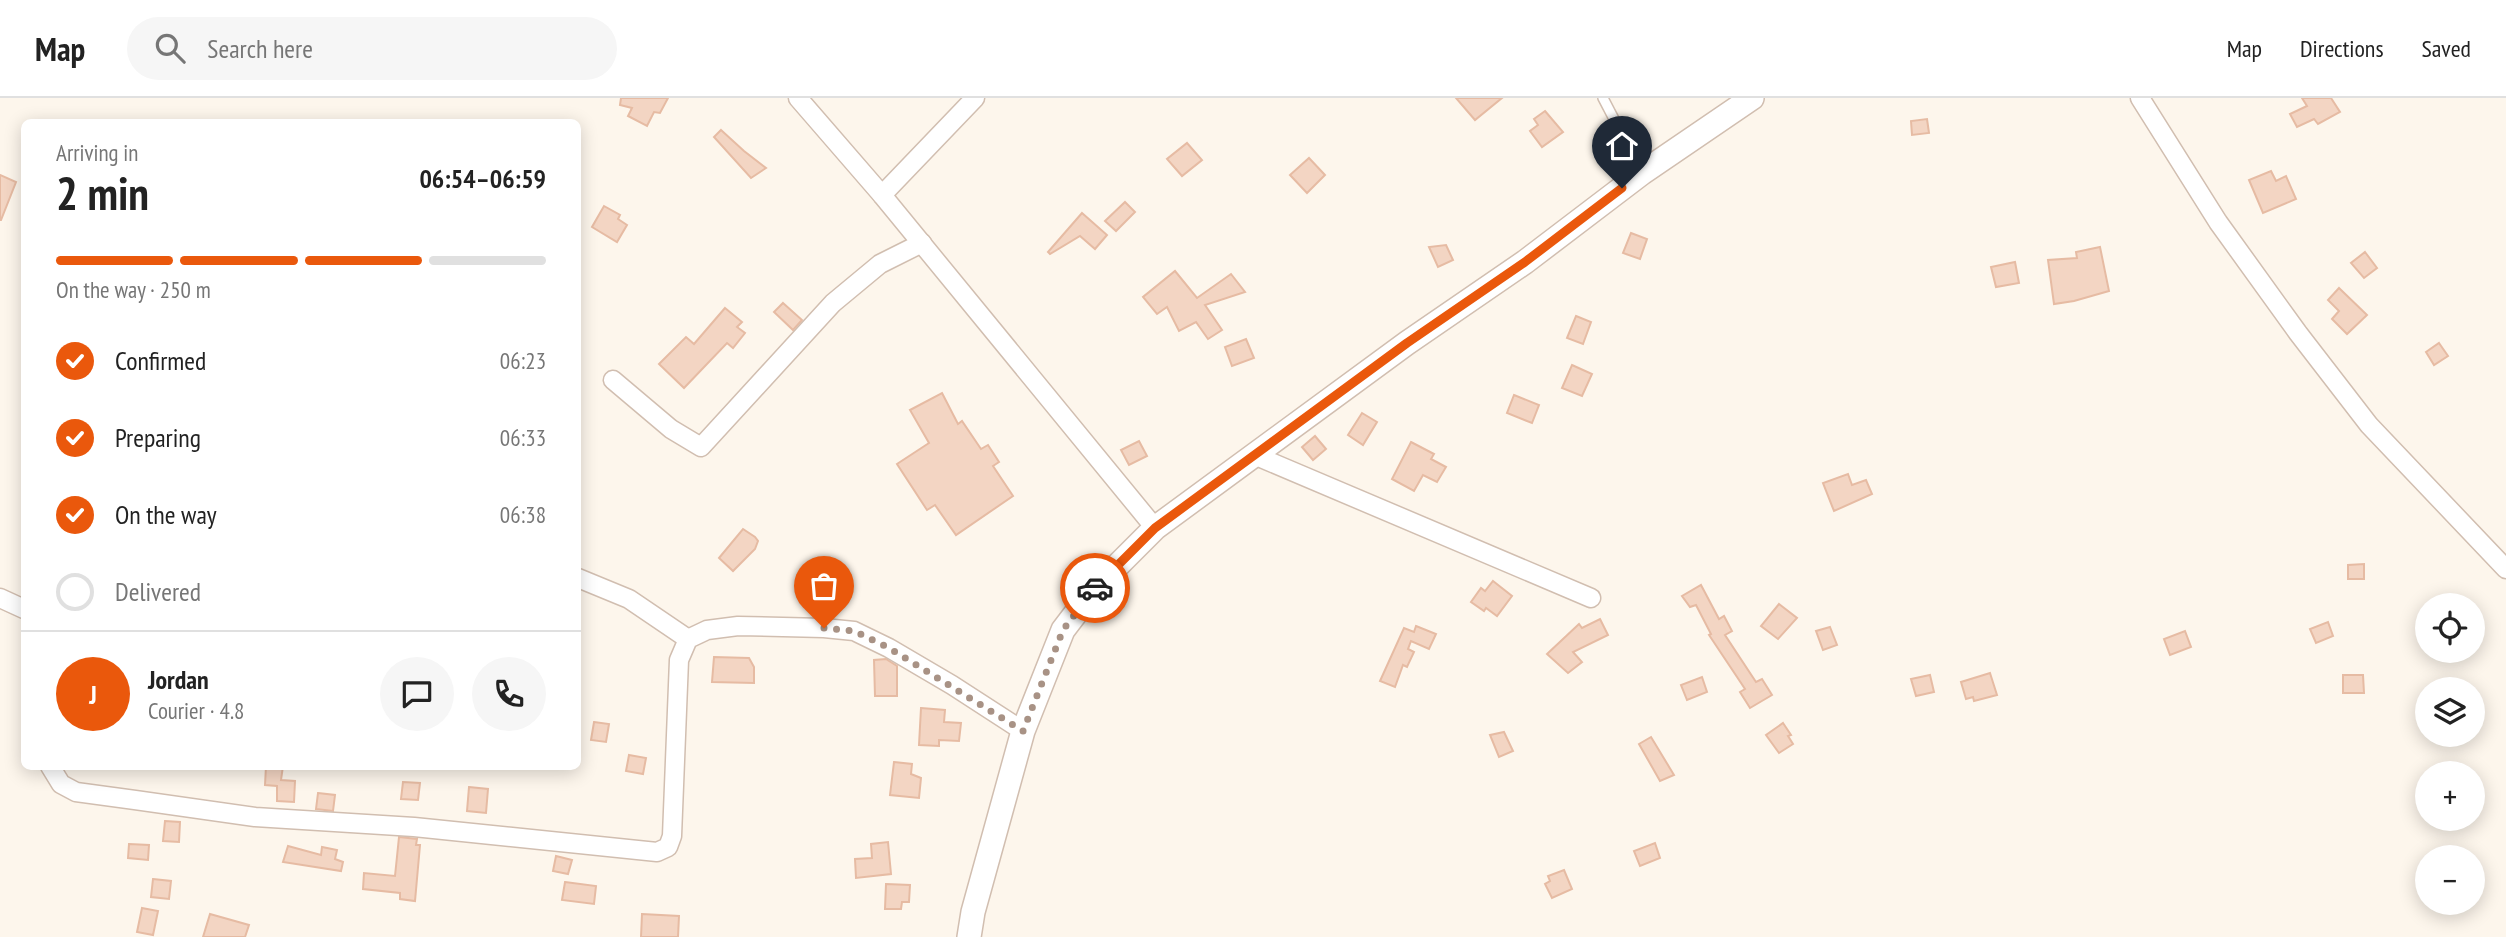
<!DOCTYPE html>
<html lang="en">
<head>
<meta charset="utf-8">
<style>
  body { margin:0; font-family:"PT Sans Narrow",sans-serif; background:#f6f6f6; color:#222; height:100vh; display:flex; flex-direction:column; font-size:26px; white-space:nowrap }
  * { box-sizing:border-box; margin:0 }
  p { font-size:23px; color:#767676 }
  .icon { flex:none; width:38px; height:38px; fill:none; stroke:currentColor; stroke-width:2; stroke-linecap:round; stroke-linejoin:round }
  .map { position:relative; flex:1; overflow:hidden }
  .drawer { position:absolute; left:21px; top:21px; width:560px; height:651px; display:flex; flex-direction:column; background:#fff; border-radius:10px; box-shadow:0 4px 18px #0003 }
  .drawer>* { flex:none }
  .tools { position:absolute; left:2415px; top:495px; display:grid; gap:14px }
  .tools a { display:grid; place-items:center; width:70px; height:70px; border-radius:50%; background:#fff; box-shadow:0 4px 18px #0003; font-size:35px }
  .pin { position:absolute; display:grid; place-items:center; width:60px; height:60px; color:#fff; margin:-72px -30px; border-radius:50% 50% 50% 0; rotate:-45deg; box-shadow:0 0 7px #0007 }
  .pin .icon { rotate:45deg }
  .courier { position:absolute; display:grid; place-items:center; width:70px; height:70px; margin:-35px; border:5px solid #ea580c; border-radius:50%; background:#fff; color:#222; box-shadow:0 2px 9px #0007 }
  .summary em { font-style:normal; font-weight:700 }
  .summary div { display:flex; flex-direction:column-reverse }
  .summary { display:flex; align-items:center; justify-content:space-between; height:119px; padding:0 35px }
  h1 { font-size:46px; font-weight:700; line-height:52px }
  .bar { display:grid; grid-template-columns:repeat(4,1fr); gap:10px 7px; align-content:center; height:84px; padding:0 35px }
  .bar i { height:9px; border-radius:5px; background:#e0e0e0 }
  .bar .current { background:#ea580c }
  .bar p { grid-column:span 4 }
  .line { display:flex; align-items:center; gap:18px; padding:0 35px; border-top:2px solid #e0e0e0 }
  .line div { flex:1 }
  .round { display:grid; place-items:center; flex:none; width:74px; height:74px; border-radius:37px; background:#f6f6f6 }
  ol { padding:0 35px; list-style:none }
  li { display:flex; align-items:center; gap:21px; height:77px }
  li p { margin-inline-start:auto }
  li .icon { padding:7px; border-radius:50%; background:#ea580c; color:#fff; stroke-width:4 }
  li:last-child { color:#767676 }
  li i { width:38px; height:38px; border:4px solid #e0e0e0; border-radius:50% }
  header { display:flex; align-items:center; gap:42px; box-sizing:border-box; height:98px; padding:0 35px; background:#fff; border-bottom:2px solid #e0e0e0 }
  header strong { font-size:33px }
  nav { display:flex; gap:38px; margin-inline-start:auto; font-size:24px }
  .search { width:490px; height:63px; background:#f6f6f6; display:flex; align-items:center; gap:18px; box-sizing:border-box; padding:0 24px; border-radius:38px; color:#767676; font-size:26px }
  .map>svg:first-child { display:block }
  .building { fill:#f3d5c3; stroke:#e6bba3; stroke-width:2 }
  .lines { fill:none; stroke-linecap:round; stroke-linejoin:round }
  .service-casing { stroke:#d1beb0; stroke-width:12 }
  .minor-casing { stroke:#d1beb0; stroke-width:21 }
  .tertiary-casing { stroke:#d1beb0; stroke-width:26 }
  .service { stroke:#fff; stroke-width:9 }
  .minor { stroke:#fff; stroke-width:18 }
  .tertiary { stroke:#fff; stroke-width:23 }
  .done { stroke:#a89285; stroke-width:7; stroke-dasharray:0 12.6 }
  .route { stroke:#ea580c; stroke-width:9 }
</style>
</head>
<body>
<header>
<strong>Map</strong>
<div class="search"><svg class="icon" aria-label="search" viewBox="0 0 24 24"><circle cx="10" cy="10" r="6"/><path d="M15 15l6 6"/></svg>Search here</div>
<nav><a>Map</a><a>Directions</a><a>Saved</a></nav>
</header>
<div class="map">
<svg width="2506" height="839" viewBox="0 0 2506 839">
  <rect width="100%" height="100%" fill="#fdf6ec"/>
  <g class="building">
    <polygon points="621,0 668,0 660,15 654,14 647,28 628,18 632,10 620,7"/>
    <polygon points="1456,0 1502,0 1475,22"/>
    <polygon points="2302,0 2331,0 2340,14 2318,26 2314,21 2297,29 2290,16 2307,8"/>
    <polygon points="1545,13 1563,34 1542,49 1530,33 1538,27 1534,21"/>
    <polygon points="1927,21 1929,35 1912,37 1911,23"/>
    <polygon points="721,32 744,53 766,70 751,80 714,39"/>
    <polygon points="1187,45 1202,62 1182,78 1167,61"/>
    <polygon points="1309,60 1325,77 1307,95 1290,77"/>
    <polygon points="2271,73 2276,83 2286,78 2296,101 2263,115 2249,82"/>
    <polygon points="0,77 16,84 1,122 0,122"/>
    <polygon points="1125,104 1135,114 1116,133 1105,123"/>
    <polygon points="604,108 620,117 618,121 627,127 617,144 592,129"/>
    <polygon points="1082,115 1107,137 1095,151 1080,138 1050,156 1048,154"/>
    <polygon points="1631,135 1647,141 1640,161 1623,155"/>
    <polygon points="1446,147 1453,162 1438,169 1429,149"/>
    <polygon points="2100,149 2109,193 2074,203 2054,206 2048,162 2077,160 2076,154"/>
    <polygon points="2365,154 2377,170 2364,180 2351,165"/>
    <polygon points="2015,164 2019,185 1996,189 1991,169"/>
    <polygon points="1175,173 1197,200 1231,176 1245,194 1205,207 1222,232 1208,241 1196,224 1179,233 1167,209 1157,216 1143,199"/>
    <polygon points="2339,190 2367,217 2347,236 2332,221 2339,213 2328,202"/>
    <polygon points="783,205 802,222 793,232 774,214"/>
    <polygon points="725,210 742,224 737,229 745,235 733,250 727,245 684,290 659,266 686,239 694,246"/>
    <polygon points="1576,218 1591,224 1583,246 1567,240"/>
    <polygon points="1246,241 1254,260 1232,268 1225,249"/>
    <polygon points="2439,245 2448,258 2434,267 2426,254"/>
    <polygon points="1572,267 1592,276 1582,298 1562,290"/>
    <polygon points="942,295 958,326 962,323 981,351 988,347 999,364 993,368 1013,398 956,437 935,407 927,412 897,366 929,345 910,312"/>
    <polygon points="1514,297 1539,307 1532,325 1507,315"/>
    <polygon points="1362,315 1377,324 1363,347 1348,337"/>
    <polygon points="1315,338 1326,351 1313,362 1302,349"/>
    <polygon points="1139,343 1147,358 1129,367 1121,352"/>
    <polygon points="1411,344 1434,356 1431,361 1446,369 1437,384 1423,377 1414,393 1392,381"/>
    <polygon points="1848,376 1852,387 1866,382 1872,396 1834,413 1823,385"/>
    <polygon points="743,431 755,439 758,443 755,451 733,473 719,460"/>
    <polygon points="2364,466 2364,481 2348,481 2348,467"/>
    <polygon points="1493,483 1512,498 1497,518 1486,510 1484,513 1471,504 1481,490 1485,493"/>
    <polygon points="1701,487 1719,521 1724,518 1732,533 1725,537 1756,584 1762,581 1772,597 1750,610 1740,594 1745,591 1709,537 1711,536 1696,507 1690,509 1682,498"/>
    <polygon points="1779,506 1797,520 1778,541 1761,528"/>
    <polygon points="1600,521 1608,537 1573,554 1582,564 1568,575 1547,556 1579,526 1582,530"/>
    <polygon points="2328,524 2333,538 2316,545 2310,531"/>
    <polygon points="1416,528 1436,536 1429,551 1411,543 1408,551 1414,554 1407,569 1403,567 1395,589 1380,583 1404,530 1414,534"/>
    <polygon points="1830,529 1837,547 1823,552 1816,533"/>
    <polygon points="2185,533 2191,549 2170,557 2164,541"/>
    <polygon points="714,559 749,560 754,569 754,585 712,584"/>
    <polygon points="886,561 897,568 897,598 875,598 874,562"/>
    <polygon points="1990,575 1997,597 1974,603 1973,599 1966,601 1961,584"/>
    <polygon points="1930,577 1934,594 1916,598 1911,581"/>
    <polygon points="2343,577 2363,577 2364,595 2343,595"/>
    <polygon points="1702,579 1707,594 1687,602 1681,587"/>
    <polygon points="921,610 945,612 944,624 961,625 959,643 939,642 939,648 919,647"/>
    <polygon points="594,624 609,626 606,644 591,642"/>
    <polygon points="1783,625 1791,637 1788,638 1793,646 1779,655 1766,637"/>
    <polygon points="1504,634 1513,653 1499,659 1490,637"/>
    <polygon points="1651,639 1674,677 1660,683 1639,646"/>
    <polygon points="629,657 646,660 643,676 626,673"/>
    <polygon points="894,664 912,666 911,676 921,680 919,700 890,697"/>
    <polygon points="266,668 283,668 281,682 295,683 294,704 277,703 277,688 265,687"/>
    <polygon points="403,684 420,685 418,702 401,701"/>
    <polygon points="469,689 488,691 486,715 467,713"/>
    <polygon points="318,695 335,697 333,713 316,711"/>
    <polygon points="165,723 180,724 179,744 163,743"/>
    <polygon points="399,739 417,741 416,747 420,747 415,803 400,801 400,795 363,791 364,775 395,778"/>
    <polygon points="888,744 891,776 856,780 855,761 872,760 871,746"/>
    <polygon points="1655,745 1660,760 1640,768 1634,753"/>
    <polygon points="129,746 149,747 148,762 128,760"/>
    <polygon points="288,748 321,757 322,749 337,752 335,761 343,764 341,773 283,764"/>
    <polygon points="556,758 572,762 568,776 553,773"/>
    <polygon points="1564,772 1572,791 1552,800 1545,786 1550,783 1548,778"/>
    <polygon points="153,781 171,783 169,801 151,799"/>
    <polygon points="565,784 596,788 594,806 562,802"/>
    <polygon points="886,786 910,787 909,804 902,804 901,811 885,811"/>
    <polygon points="142,810 158,813 153,837 137,834"/>
    <polygon points="210,816 249,827 245,839 203,839"/>
    <polygon points="642,816 679,818 678,839 641,839"/>
  </g>
  <g class="lines">
    <g class="service-casing">
      <polyline id="service" points="1603,0 1641,73"/>
    </g>
    <g class="minor-casing">
      <g id="minor">
        <polyline points="798,0 882,97 1155,430"/>
        <polyline points="2140,0 2218,124 2298,235 2369,327 2506,471"/>
        <polyline points="882,97 975,0"/>
        <polyline points="613,282 671,331 701,349 833,205 880,166 922,145"/>
        <polyline points="1254,357 1591,500"/>
        <polyline points="578,480 629,501 688,541"/>
        <polyline points="0,500 24,511"/>
        <polyline points="50,668 61,686 76,694 135,702 255,719 414,729 657,754 668,749 672,738 679,562 688,541 707,532 738,528 824,530 854,533 889,550 952,587 1023,633"/>
      </g>
    </g>
    <g class="tertiary-casing">
      <polyline id="tertiary" points="969,839 973,814 1023,633 1063,532 1095,490 1155,430 1407,245 1525,164 1642,75 1752,0"/>
    </g>
    <use href="#service" class="service"/>
    <use href="#minor" class="minor"/>
    <use href="#tertiary" class="tertiary"/>
  </g>
  <g class="lines">
    <polyline class="done" points="824,530 854,533 889,550 1023,633 1063,532 1095,490"/>
    <polyline class="route" points="1095,490 1155,430 1407,245 1525,164 1622,90"/>
  </g>
</svg>
<div class="tools">
<a><svg class="icon" aria-label="locate" viewBox="0 0 24 24"><circle cx="12" cy="12" r="6"/><path d="M12 2v4M12 18v4M2 12h4M18 12h4"/></svg></a>
<a><svg class="icon" aria-label="layers" viewBox="0 0 24 24"><path d="M12 4l9 5-9 5-9-5zM3 14l9 5 9-5"/></svg></a>
<a>+</a>
<a>−</a>
</div>
<div class="pin" style="left:824px;top:530px;background:#ea580c"><svg class="icon" aria-label="bag" viewBox="0 0 24 24"><path d="M5 8h14l-1 12H6zM9 8a3 3 0 0 1 6 0"/></svg></div>
<div class="pin" style="left:1622px;top:90px;background:#1f2937"><svg class="icon" aria-label="home" viewBox="0 0 24 24"><path d="M3 11l9-7 9 7M6 9v11h12V9"/></svg></div>
<div class="courier" style="left:1095px;top:490px"><svg class="icon" aria-label="car" viewBox="0 0 24 24"><path d="M5 17H2v-5l4-1 3-4h7l3 4 3 1v5h-3M9 17h6M6 11h13"/><circle cx="7" cy="17" r="2"/><circle cx="17" cy="17" r="2"/></svg></div>
<section class="drawer">
<div class="summary"><div><h1>2 min</h1><p>Arriving in</p></div><em>06:54–06:59</em></div>
<div class="bar"><i class="current"></i><i class="current"></i><i class="current"></i><i></i><p>On the way · 250 m</p></div>
<ol>
<li><svg class="icon" aria-label="check" viewBox="0 0 24 24"><path d="M5 12l5 5 9-10"/></svg>Confirmed<p>06:23</p></li>
<li><svg class="icon" aria-label="check" viewBox="0 0 24 24"><path d="M5 12l5 5 9-10"/></svg>Preparing<p>06:33</p></li>
<li><svg class="icon" aria-label="check" viewBox="0 0 24 24"><path d="M5 12l5 5 9-10"/></svg>On the way<p>06:38</p></li>
<li><i></i>Delivered</li>
</ol>
<div class="line" style="height:126px"><b class="round" style="background:#ea580c;color:#fff">J</b><div><b>Jordan</b><p>Courier · 4.8</p></div><a class="round"><svg class="icon" aria-label="chat" viewBox="0 0 24 24"><path d="M4 5h16v11H9l-5 4z"/></svg></a><a class="round"><svg class="icon" aria-label="phone" viewBox="0 0 24 24"><path d="M5 4h4l2 5-3 2q2 4 5 5l2-3 5 2v4C11 20 4 13 5 4z"/></svg></a></div>
</section>
</div>
</body>
</html>
